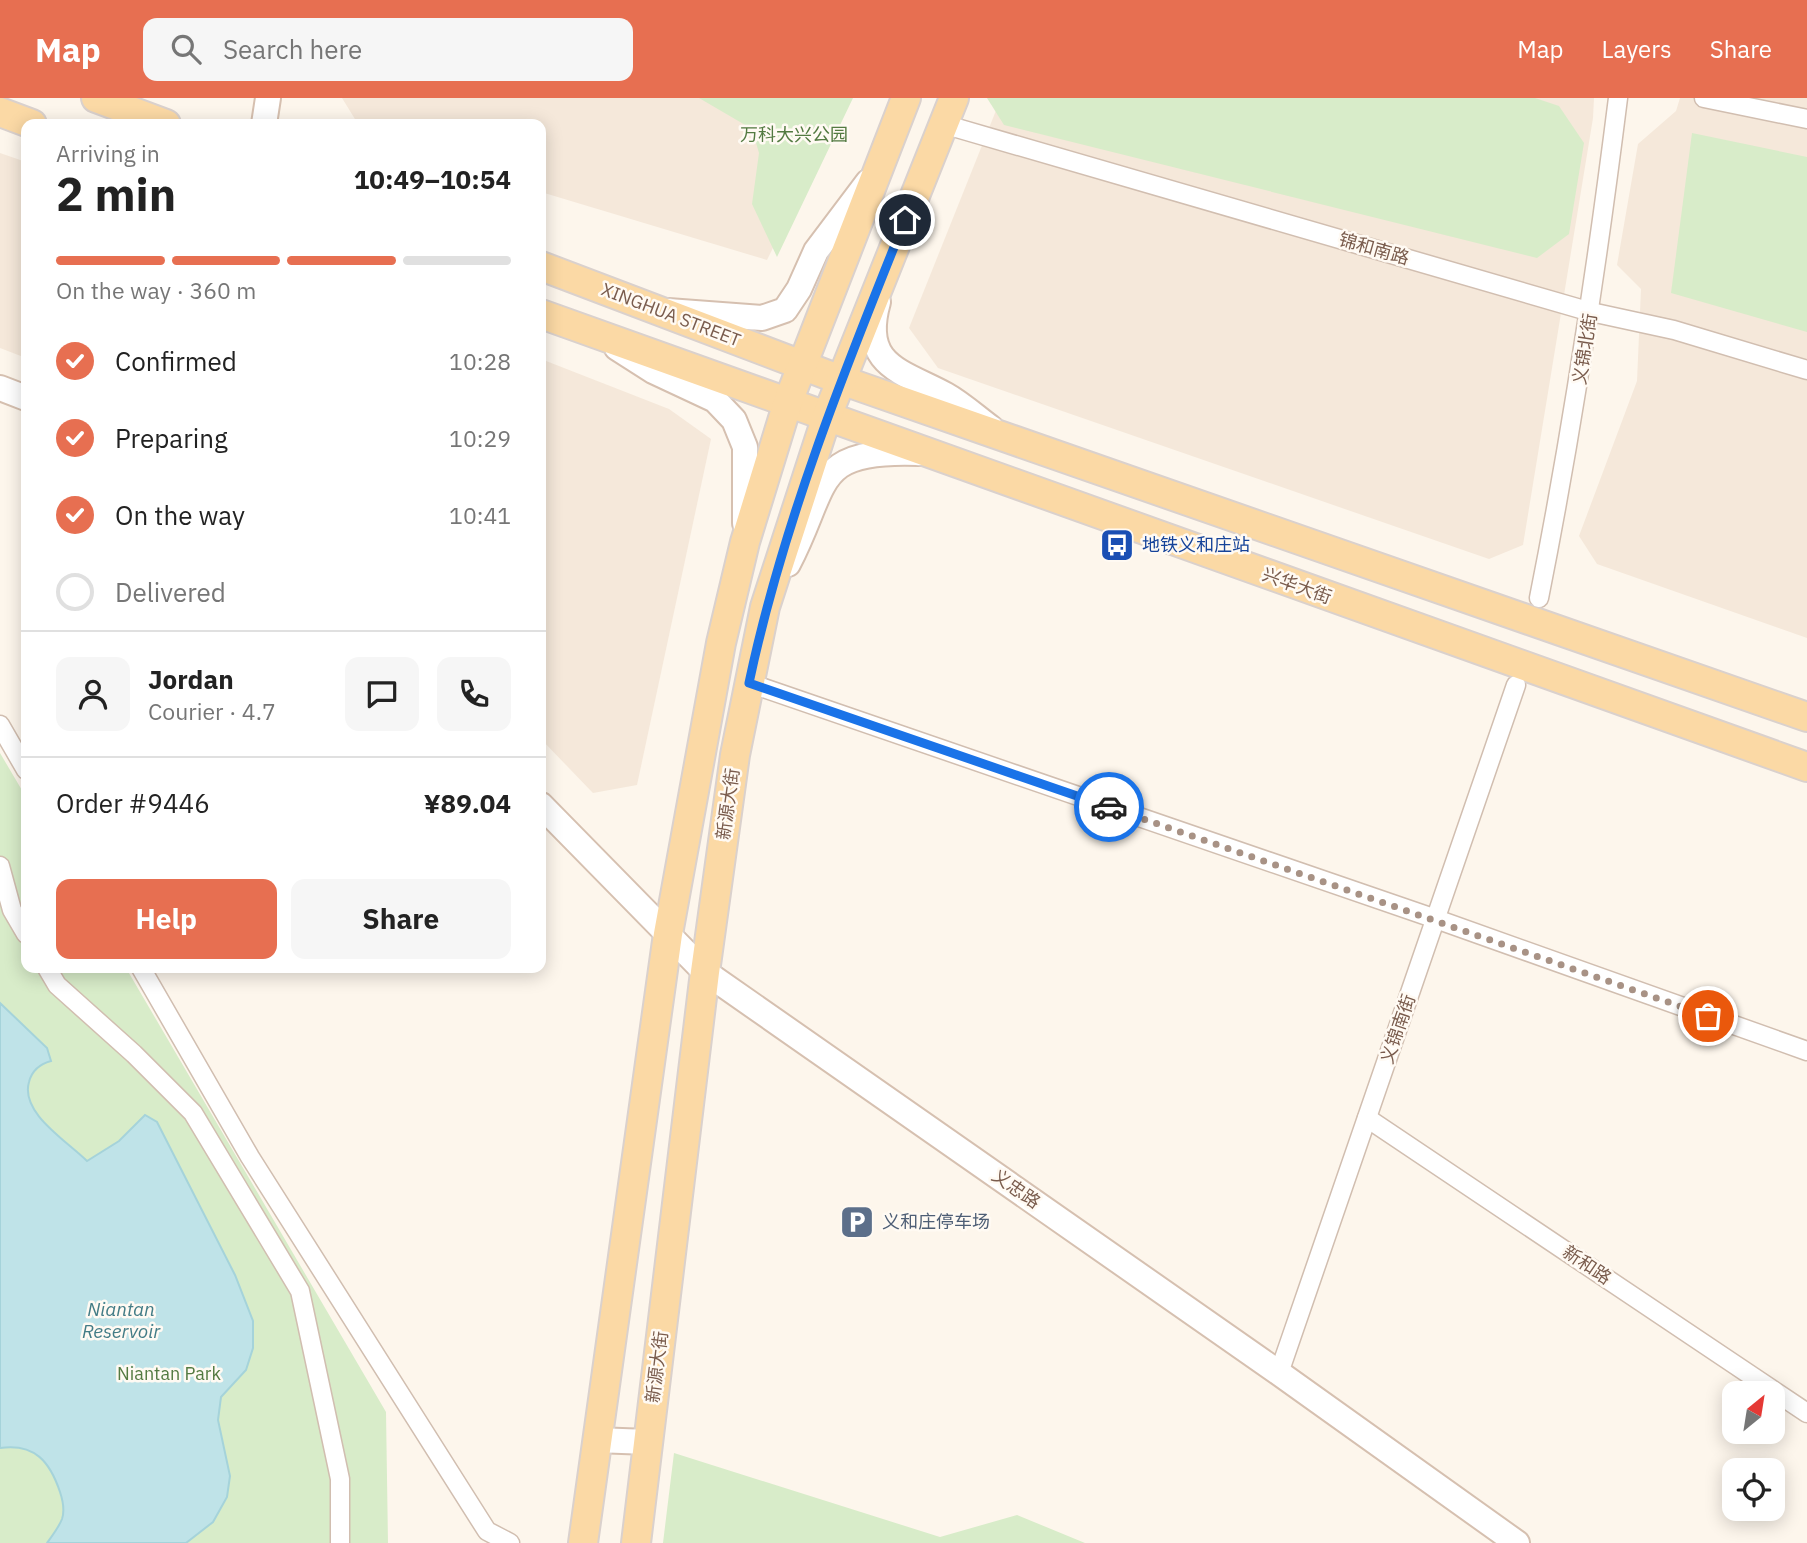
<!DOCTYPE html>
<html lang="en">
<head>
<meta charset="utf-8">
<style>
  body { margin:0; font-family:"IBM Plex Sans","Noto Sans SC",sans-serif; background:#f6f6f6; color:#222; height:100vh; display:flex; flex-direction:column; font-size:26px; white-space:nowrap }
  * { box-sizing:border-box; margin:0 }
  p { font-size:23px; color:#767676 }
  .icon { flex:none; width:38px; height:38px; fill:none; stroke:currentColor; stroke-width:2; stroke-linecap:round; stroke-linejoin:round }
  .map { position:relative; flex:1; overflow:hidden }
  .details { position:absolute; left:21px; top:21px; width:525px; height:854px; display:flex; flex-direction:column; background:#fff; border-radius:14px; box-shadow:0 4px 18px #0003 }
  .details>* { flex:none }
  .needle { width:46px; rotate:30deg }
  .tools { position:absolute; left:1722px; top:1283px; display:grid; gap:14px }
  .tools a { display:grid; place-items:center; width:63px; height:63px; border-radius:14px; background:#fff; box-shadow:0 4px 18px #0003; font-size:35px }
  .pin { position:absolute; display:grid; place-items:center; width:60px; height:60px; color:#fff; margin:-30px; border:4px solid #fff; border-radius:50%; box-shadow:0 2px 7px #0007 }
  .courier { position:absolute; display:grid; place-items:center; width:70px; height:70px; margin:-35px; border:5px solid #1a73e8; border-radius:50%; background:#fff; color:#222; box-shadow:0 2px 9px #0007 }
  .summary em { font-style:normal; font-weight:700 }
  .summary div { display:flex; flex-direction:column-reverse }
  .summary { display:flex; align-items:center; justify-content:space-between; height:119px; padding:0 35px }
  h1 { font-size:46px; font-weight:700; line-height:52px }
  .bar { display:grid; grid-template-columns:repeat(4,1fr); gap:10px 7px; align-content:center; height:84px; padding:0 35px }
  .bar i { height:9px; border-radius:5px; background:#e0e0e0 }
  .bar .selected { background:#e76f51 }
  .bar p { grid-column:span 4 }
  .line { display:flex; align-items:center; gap:18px; padding:0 35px; border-top:2px solid #e0e0e0 }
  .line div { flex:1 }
  .round { display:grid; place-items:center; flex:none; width:74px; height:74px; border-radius:14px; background:#f6f6f6 }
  ol { padding:0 35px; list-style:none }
  li { display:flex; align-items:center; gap:21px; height:77px }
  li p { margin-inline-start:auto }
  li .icon { padding:7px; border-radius:50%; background:#e76f51; color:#fff; stroke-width:4 }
  li:last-child { color:#767676 }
  li i { width:38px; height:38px; border:4px solid #e0e0e0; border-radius:50% }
  .primary-button { display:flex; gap:14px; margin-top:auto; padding:14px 35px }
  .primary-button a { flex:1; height:80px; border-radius:14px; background:#e76f51; color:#fff; font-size:28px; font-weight:700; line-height:80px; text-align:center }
  .primary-button a+a { background:#f6f6f6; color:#222 }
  header { display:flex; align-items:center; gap:42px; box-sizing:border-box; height:98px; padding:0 35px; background:#e76f51; color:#fff }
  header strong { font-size:33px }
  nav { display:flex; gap:38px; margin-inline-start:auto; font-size:24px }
  .search { width:490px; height:63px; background:#f6f6f6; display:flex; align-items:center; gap:18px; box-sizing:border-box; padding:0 24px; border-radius:14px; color:#767676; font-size:26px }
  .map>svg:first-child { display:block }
  .residential { fill:#f5e8da }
  .green { fill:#d8ecc9 }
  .water { fill:#bfe3e8; stroke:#a5d3da; stroke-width:2 }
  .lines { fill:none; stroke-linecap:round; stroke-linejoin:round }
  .street-casing { stroke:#d1beb0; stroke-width:21 }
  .secondary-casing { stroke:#d6c0b0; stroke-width:28 }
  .primary-casing { stroke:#dad1cd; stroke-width:32 }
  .street { stroke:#fff; stroke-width:18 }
  .secondary { stroke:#fff; stroke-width:24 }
  .primary { stroke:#fbd9a5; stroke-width:28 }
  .done { stroke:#a89285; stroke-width:7; stroke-dasharray:0 12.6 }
  .route { stroke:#1a73e8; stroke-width:9 }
  .labels { text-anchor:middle; stroke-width:5; stroke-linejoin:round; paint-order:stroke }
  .park-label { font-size:18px; fill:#537a41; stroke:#fffaf3 }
  .street-label { font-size:18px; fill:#7a5c4d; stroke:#fffaf3 }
  .transit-label { font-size:18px; fill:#164399; stroke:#fffaf3; text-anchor:start }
  .service-label { font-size:18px; fill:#4e5e75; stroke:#fffaf3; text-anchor:start }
  .water-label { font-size:19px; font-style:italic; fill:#437c86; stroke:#fffaf3 }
</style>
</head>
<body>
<header>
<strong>Map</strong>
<div class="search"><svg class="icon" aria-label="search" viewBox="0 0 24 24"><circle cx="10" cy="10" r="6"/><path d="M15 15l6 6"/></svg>Search here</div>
<nav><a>Map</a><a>Layers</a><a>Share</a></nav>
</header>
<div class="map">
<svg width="1807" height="1445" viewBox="0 0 1807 1445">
  <rect width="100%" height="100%" fill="#fdf6ec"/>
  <g class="residential">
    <polygon points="342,0 847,0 767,162 541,94 541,26 358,26"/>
    <polygon points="1001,0 1594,0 1593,20 1523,447 1489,461 938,270 909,230"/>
    <polygon points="1680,0 1807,0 1807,540 1597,466 1579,438 1637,283 1641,191 1617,167 1638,46 1676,13"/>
    <polygon points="0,55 26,64 26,260 0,250"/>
    <polygon points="541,261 669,311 711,341 637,687 593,695 541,641"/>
  </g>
  <g class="green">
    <polygon points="699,0 853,0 777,159 752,106 759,55 752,31"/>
    <polygon points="987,0 1535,0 1559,8 1584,45 1569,136 1537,160 1004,27"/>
    <polygon points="1692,35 1807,59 1807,234 1671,195"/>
    <polygon points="0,655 26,699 26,870 126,870 386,1314 388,1445 0,1445"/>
    <polygon points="674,1355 940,1439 1017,1417 1085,1445 663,1445"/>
  </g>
  <path class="water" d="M 0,905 L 47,950 L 51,963 C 40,966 32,972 29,984 C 20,1015 67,1043 87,1063 L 119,1043 L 145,1017 L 157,1024 L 235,1177 L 253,1223 L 253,1250 L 246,1272 L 221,1299 L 218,1322 L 230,1378 L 227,1399 L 213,1424 L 186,1445 L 47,1445 C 52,1438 59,1429 62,1421 C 65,1412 63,1403 60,1394 C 50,1364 35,1345 0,1350 Z"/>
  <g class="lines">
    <g class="street-casing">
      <g id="street">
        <polyline points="1704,0 1807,21"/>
        <polyline points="943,26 1591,214 1674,232 1807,272"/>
        <path d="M 1539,500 C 1572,334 1597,168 1618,0"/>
        <polyline points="749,585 1436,821 1807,953"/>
        <polyline points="0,627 26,672"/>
        <polyline points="0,768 12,812 26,836"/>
        <polyline points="47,870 57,887 134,956 193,1015 300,1193 340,1381 340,1445"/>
        <polyline points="141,870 250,1059 487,1433 510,1445"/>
        <polyline points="1367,1020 1807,1315"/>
        <polyline points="1279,1275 1516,587"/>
      </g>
    </g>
    <g class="secondary-casing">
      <g id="secondary">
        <polyline points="264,26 268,0"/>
        <path d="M 878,204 C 860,268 902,273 946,297 C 962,306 976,319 991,330"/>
        <polyline points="668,213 762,220 785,212 799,191 816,153 868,84"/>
        <polyline points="617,250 653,273 715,302 734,322 745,349 745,425"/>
        <polyline points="0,290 26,300"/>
        <path d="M 788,466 C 830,386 810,351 919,355"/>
        <polyline points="541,707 705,874 1279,1275 1517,1445"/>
        <polyline points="596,1342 648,1344"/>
      </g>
    </g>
    <g class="primary-casing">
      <g id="primary">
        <polyline points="96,0 166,26"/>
        <polyline points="0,14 32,26"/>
        <polyline points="541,168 841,282 1807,619"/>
        <polyline points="541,216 1807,669"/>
        <polyline points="583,1445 668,836 721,545 745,444 788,304 906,0"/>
        <polyline points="636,1445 705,874 735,657 765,509 827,318 954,0"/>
      </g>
    </g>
    <use href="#street" class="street"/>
    <use href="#secondary" class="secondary"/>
    <use href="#primary" class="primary"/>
  </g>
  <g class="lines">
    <polyline class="done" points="1109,709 1708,918"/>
    <path class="route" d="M 905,122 C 844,273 783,425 749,585 L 1109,709"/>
  </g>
  <defs>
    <g id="bus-square" transform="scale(1.75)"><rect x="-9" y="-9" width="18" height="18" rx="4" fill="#1a4fb4" stroke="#fffaf3"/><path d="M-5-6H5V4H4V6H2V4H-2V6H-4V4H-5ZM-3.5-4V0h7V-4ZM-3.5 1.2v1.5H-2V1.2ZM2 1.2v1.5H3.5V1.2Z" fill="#fff"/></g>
    <g id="parking-square" transform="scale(1.75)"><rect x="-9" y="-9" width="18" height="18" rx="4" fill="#5c6f8a" stroke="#fffaf3"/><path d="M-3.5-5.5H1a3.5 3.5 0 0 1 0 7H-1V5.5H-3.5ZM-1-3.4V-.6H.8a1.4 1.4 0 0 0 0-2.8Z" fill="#fff"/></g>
  </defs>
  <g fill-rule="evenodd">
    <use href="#bus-square" x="1117" y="447"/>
    <use href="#parking-square" x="857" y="1124"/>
  </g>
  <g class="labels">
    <g class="park-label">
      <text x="794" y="43">万科大兴公园</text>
      <text x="169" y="1282">Niantan Park</text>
    </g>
    <g class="street-label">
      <text transform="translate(1374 151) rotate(16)" y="6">锦和南路</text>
      <text transform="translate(671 217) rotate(21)" y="6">XINGHUA STREET</text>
      <text transform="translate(1585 251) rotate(-81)" y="6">义锦北街</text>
      <text transform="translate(1297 488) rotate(20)" y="6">兴华大街</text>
      <text transform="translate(728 706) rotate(-82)" y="6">新源大街</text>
      <text transform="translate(1398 931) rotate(-71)" y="6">义锦南街</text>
      <text transform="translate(1016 1091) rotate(35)" y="6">义忠路</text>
      <text transform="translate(1587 1167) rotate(34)" y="6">新和路</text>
      <text transform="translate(657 1269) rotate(-83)" y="6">新源大街</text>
    </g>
    <g class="transit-label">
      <text x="1142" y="453">地铁义和庄站</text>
    </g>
    <g class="service-label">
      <text x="882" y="1130">义和庄停车场</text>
    </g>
    <g class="water-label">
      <text x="121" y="1218">Niantan<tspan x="121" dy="22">Reservoir</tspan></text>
    </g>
  </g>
</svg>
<div class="tools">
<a><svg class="needle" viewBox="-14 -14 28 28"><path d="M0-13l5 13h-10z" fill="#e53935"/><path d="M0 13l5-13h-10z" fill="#767676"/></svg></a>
<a><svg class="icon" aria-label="locate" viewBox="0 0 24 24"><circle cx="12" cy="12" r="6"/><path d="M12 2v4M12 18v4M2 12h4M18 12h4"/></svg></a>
</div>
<div class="pin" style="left:1708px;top:918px;background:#ea580c"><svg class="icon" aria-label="bag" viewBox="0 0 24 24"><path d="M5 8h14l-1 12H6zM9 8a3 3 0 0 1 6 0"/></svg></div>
<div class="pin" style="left:905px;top:122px;background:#1f2937"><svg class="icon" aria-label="home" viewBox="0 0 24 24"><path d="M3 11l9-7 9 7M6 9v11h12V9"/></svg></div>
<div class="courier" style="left:1109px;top:709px"><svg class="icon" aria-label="car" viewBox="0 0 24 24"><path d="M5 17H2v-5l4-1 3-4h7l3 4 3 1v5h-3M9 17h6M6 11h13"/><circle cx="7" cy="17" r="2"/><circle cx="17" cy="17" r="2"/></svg></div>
<section class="details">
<div class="summary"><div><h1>2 min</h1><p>Arriving in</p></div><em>10:49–10:54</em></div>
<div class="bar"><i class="selected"></i><i class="selected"></i><i class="selected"></i><i></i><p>On the way · 360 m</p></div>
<ol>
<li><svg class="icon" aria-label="check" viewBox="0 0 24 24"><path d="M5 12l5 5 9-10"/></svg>Confirmed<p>10:28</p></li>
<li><svg class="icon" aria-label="check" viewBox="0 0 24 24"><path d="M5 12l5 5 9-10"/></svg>Preparing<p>10:29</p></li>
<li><svg class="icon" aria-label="check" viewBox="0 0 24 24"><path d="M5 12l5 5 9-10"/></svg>On the way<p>10:41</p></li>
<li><i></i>Delivered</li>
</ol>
<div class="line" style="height:126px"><a class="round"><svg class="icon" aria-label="person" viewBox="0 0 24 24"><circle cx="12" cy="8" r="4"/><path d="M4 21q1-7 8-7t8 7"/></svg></a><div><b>Jordan</b><p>Courier · 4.7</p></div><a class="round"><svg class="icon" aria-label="chat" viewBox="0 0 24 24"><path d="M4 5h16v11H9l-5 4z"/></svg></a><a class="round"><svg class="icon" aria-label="phone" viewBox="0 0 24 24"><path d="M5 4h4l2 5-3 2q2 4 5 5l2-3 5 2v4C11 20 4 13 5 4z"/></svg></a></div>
<div class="line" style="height:91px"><div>Order #9446</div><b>¥89.04</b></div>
<div class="primary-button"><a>Help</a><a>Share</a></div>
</section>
</div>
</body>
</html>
